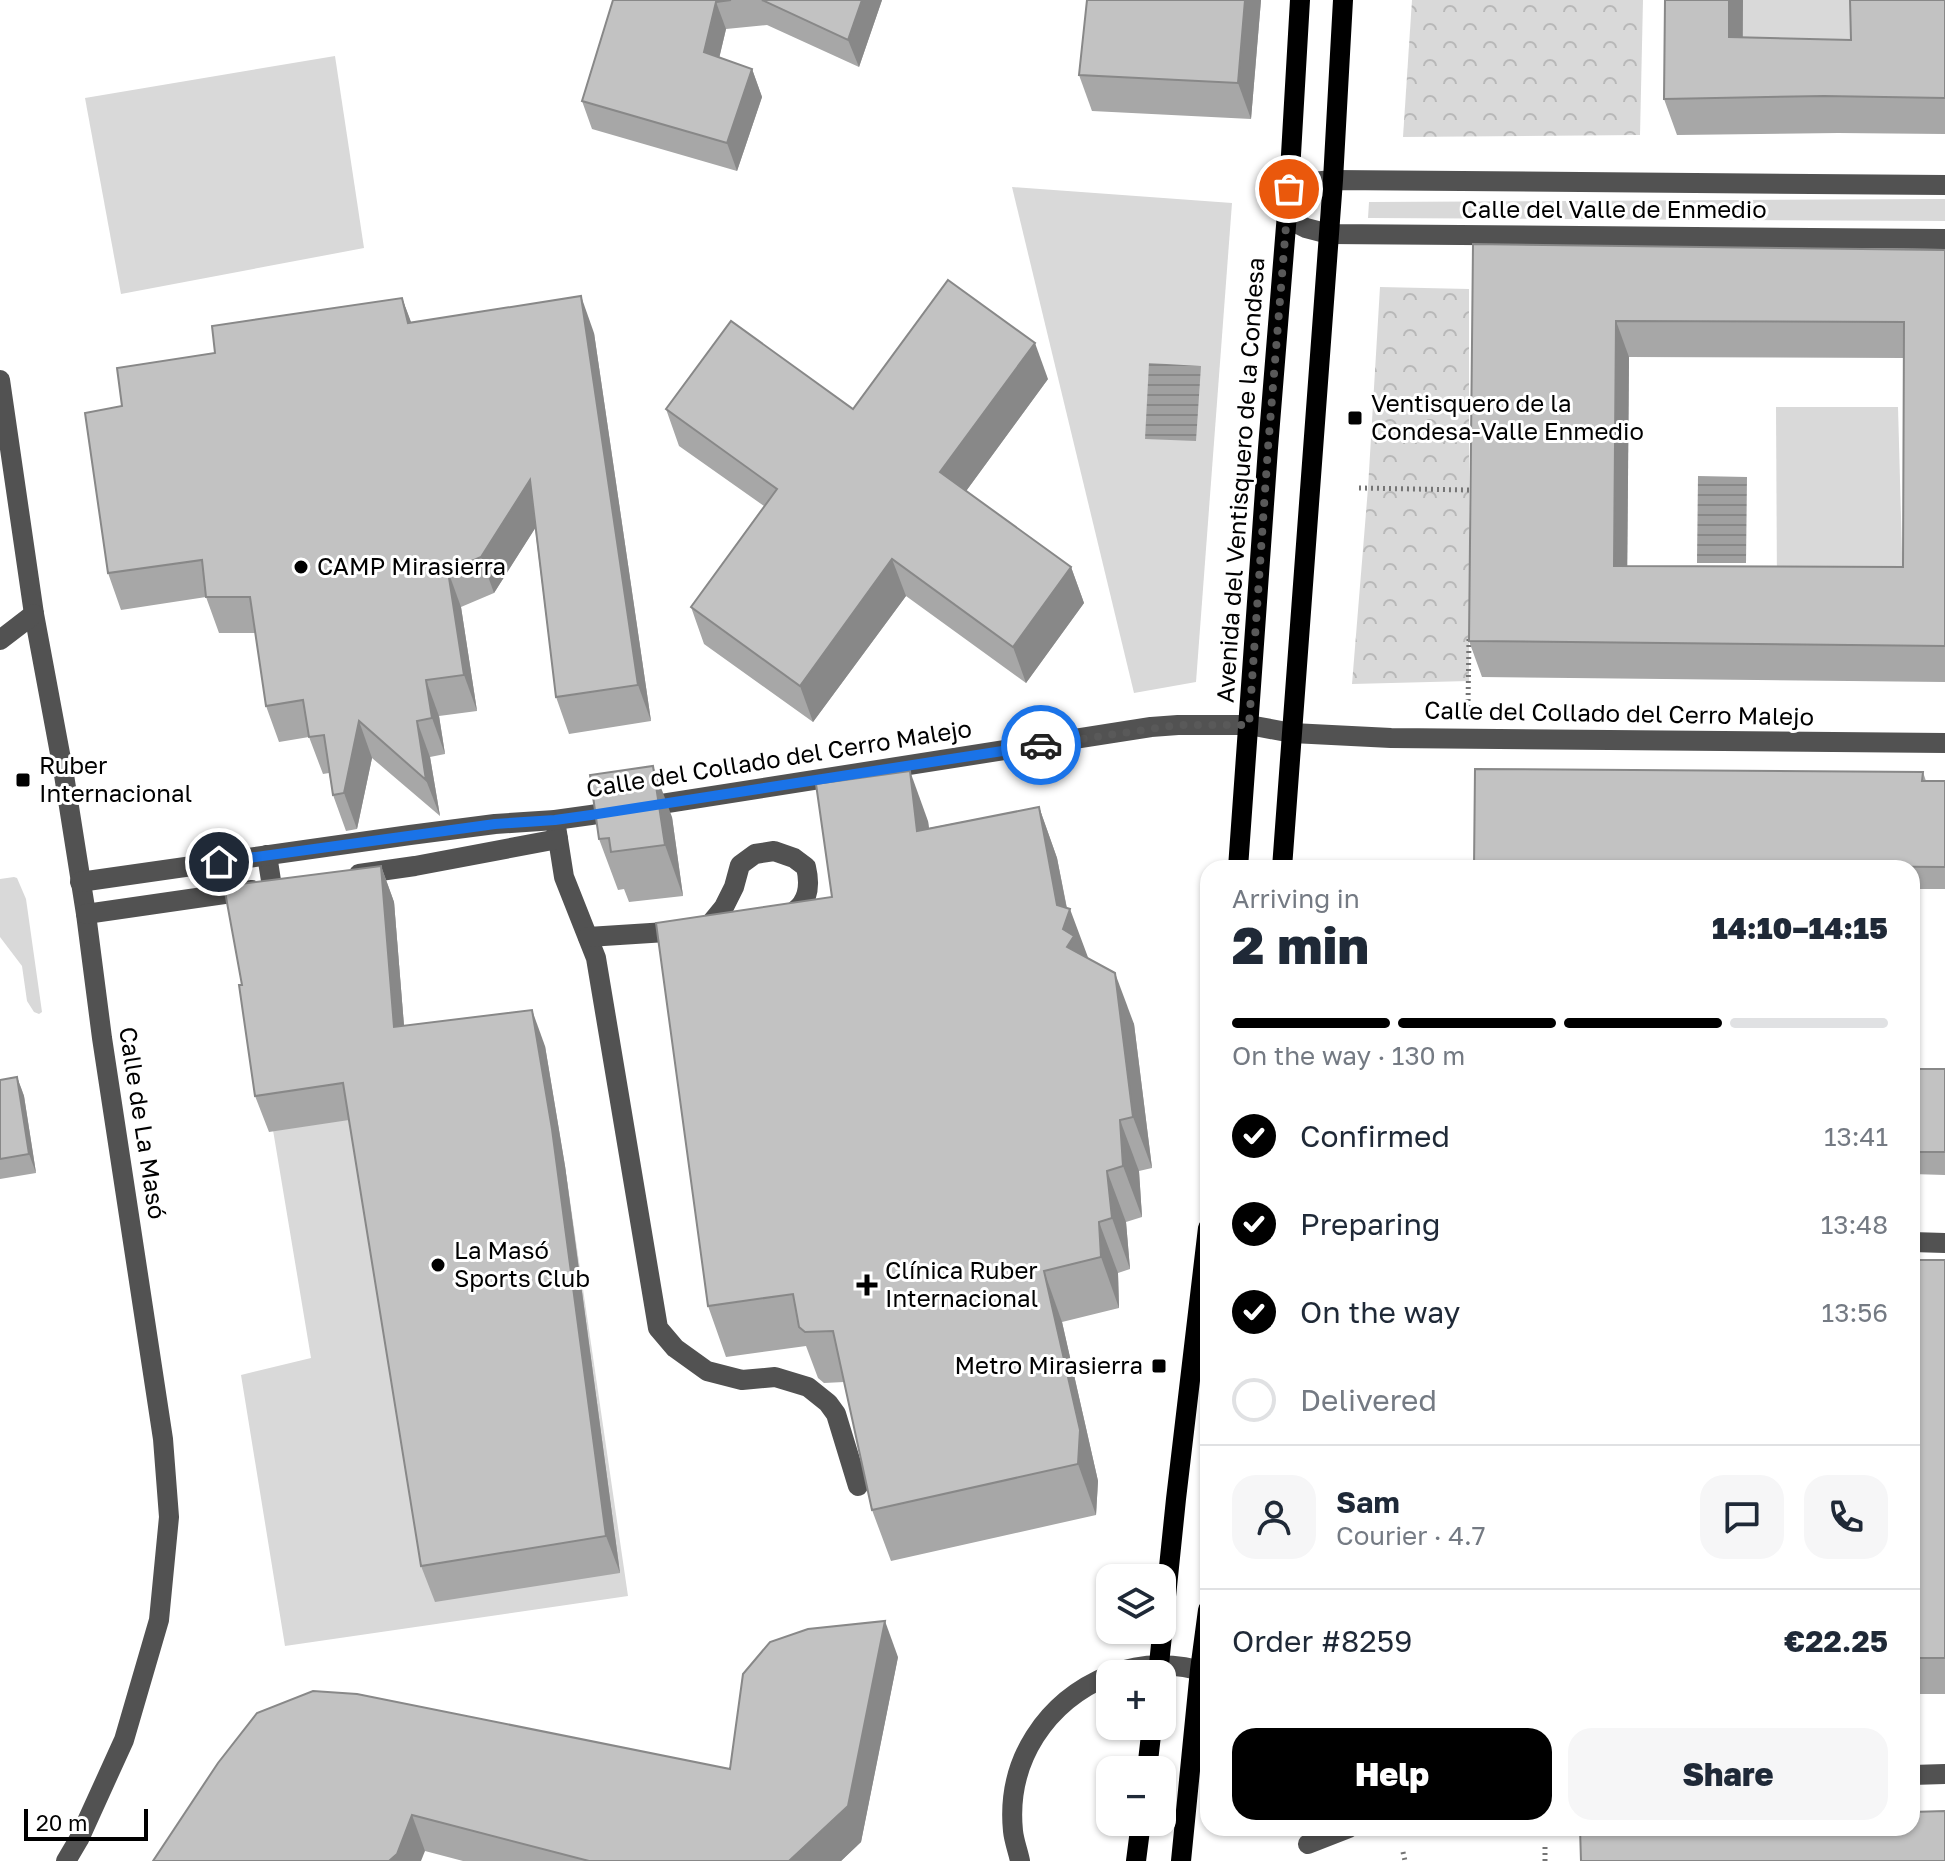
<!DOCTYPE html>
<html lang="en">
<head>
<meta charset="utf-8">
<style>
  body { margin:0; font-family:"Golos Text",sans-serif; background:#f6f6f7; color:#1f2937; height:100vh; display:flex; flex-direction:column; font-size:30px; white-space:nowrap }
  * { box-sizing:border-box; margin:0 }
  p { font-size:26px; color:#747a83 }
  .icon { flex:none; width:44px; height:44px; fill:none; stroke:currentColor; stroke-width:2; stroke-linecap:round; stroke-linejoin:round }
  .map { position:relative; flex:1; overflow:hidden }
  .panel { position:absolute; left:1200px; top:860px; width:720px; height:976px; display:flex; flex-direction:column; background:#fff; border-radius:24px; box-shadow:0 2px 6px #0004 }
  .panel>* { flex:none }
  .controls { position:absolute; left:1096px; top:1564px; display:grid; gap:16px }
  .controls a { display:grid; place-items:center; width:80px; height:80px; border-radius:16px; background:#fff; box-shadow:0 2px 6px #0004; font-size:40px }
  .scale { position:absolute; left:24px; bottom:20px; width:124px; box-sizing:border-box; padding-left:8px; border:4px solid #000; border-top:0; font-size:22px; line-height:28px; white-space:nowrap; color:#000; -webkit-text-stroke:6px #fff; paint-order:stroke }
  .pin { position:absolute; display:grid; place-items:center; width:68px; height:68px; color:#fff; margin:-34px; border:4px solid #fff; border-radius:50%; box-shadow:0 2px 8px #0007 }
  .courier { position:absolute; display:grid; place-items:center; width:80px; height:80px; margin:-40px; border:6px solid #1a73e8; border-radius:50%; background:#fff; color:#222; box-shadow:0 2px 10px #0007 }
  .summary em { font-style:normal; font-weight:800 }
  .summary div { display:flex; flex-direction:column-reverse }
  .summary { display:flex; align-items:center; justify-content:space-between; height:136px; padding:0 32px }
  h1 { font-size:52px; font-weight:800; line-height:60px }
  .bar { display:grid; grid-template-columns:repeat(4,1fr); gap:12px 8px; align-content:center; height:96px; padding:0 32px }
  .bar i { height:10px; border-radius:6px; background:#e0e1e3 }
  .bar .on { background:#000 }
  .bar p { grid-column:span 4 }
  .line { display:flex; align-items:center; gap:20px; padding:0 32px; border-top:2px solid #e0e1e3 }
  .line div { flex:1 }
  .round { display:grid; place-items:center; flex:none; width:84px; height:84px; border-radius:24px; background:#f6f6f7 }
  ol { padding:0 32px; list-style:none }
  li { display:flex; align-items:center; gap:24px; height:88px }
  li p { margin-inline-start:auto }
  li .icon { padding:8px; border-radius:50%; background:#000; color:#fff; stroke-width:4 }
  li:last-child { color:#747a83 }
  li i { width:44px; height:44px; border:4px solid #e0e1e3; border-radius:50% }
  .action { display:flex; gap:16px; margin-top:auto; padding:16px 32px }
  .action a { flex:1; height:92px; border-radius:24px; background:#000; color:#fff; font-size:32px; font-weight:800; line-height:92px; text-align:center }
  .action a+a { background:#f6f6f7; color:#1f2937 }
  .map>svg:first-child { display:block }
  .green { fill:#d9d9d9 }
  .park { fill:url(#park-crowns) }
  .water { fill:url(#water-rules) }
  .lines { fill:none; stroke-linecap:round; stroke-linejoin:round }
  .path { stroke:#747474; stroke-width:5; stroke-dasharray:2 4; stroke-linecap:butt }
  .minor { stroke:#525252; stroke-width:20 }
  .major { stroke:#000; stroke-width:20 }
  .wall { fill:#a7a7a7; fill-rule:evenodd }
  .shaded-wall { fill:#888 }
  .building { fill:#c2c2c2; stroke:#888; stroke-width:2; fill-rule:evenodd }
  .done { stroke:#595959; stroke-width:8; stroke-dasharray:0 14.4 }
  .route { stroke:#1a73e8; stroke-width:10 }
  .poi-dot { fill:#000; stroke:#fff; stroke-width:3 }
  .labels { text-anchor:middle; stroke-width:6; stroke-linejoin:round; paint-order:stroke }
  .street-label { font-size:24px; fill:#000; stroke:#fff }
  .poi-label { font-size:24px; fill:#000; stroke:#fff; text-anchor:start }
</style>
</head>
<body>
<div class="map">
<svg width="1945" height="1861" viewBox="0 0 1945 1861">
  <defs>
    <pattern id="park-crowns" width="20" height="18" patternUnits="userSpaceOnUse" patternTransform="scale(2)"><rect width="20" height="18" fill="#d9d9d9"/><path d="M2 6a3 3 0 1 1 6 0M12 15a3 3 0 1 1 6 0" fill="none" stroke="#b8b8b8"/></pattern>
    <pattern id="water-rules" width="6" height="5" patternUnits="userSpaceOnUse" patternTransform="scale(2)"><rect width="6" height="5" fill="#a0a0a0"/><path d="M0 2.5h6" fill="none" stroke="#888"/></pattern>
  </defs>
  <rect width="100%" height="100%" fill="#fff"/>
  <g class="green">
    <polygon points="1743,0 1862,0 1864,76 1743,74"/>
    <polygon points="335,56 364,248 121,294 85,98"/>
    <polygon points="1012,187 1232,203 1196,682 1134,693"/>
    <polygon points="1945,199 1945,221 1368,218 1369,202"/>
    <polygon points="1776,407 1898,407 1903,590 1777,590"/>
    <polygon points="14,877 17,878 26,899 42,1012 39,1014 34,1012 27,1001 22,966 0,937 0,879"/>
    <polygon points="394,902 407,1063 565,1166 628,1596 285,1646 241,1375 311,1358 255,1022"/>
  </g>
  <g class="park">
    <polygon points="1412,0 1643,0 1640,135 1403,137"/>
    <polygon points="1380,287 1469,289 1469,681 1352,684 1368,488"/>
  </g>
  <g class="water">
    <polygon points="1149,363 1201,366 1196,441 1145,439"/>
    <polygon points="1698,476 1747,477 1746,563 1697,563"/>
  </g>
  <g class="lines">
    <g class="path">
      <polyline points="1359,488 1469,490"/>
      <polyline points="1468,707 1469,636"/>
      <polyline points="1545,1847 1545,1861"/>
      <polyline points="1403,1852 1405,1861"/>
    </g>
    <g class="minor">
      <polyline points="1289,189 1312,182 1333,180 1945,185"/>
      <polyline points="1286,218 1306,228 1329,234 1945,239"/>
      <polyline points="0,380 34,614 64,775 86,914 102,1038 163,1439 169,1517 159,1620 124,1740 79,1839 66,1861"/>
      <polyline points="0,640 34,614"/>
      <polyline points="555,820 564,877 596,958 658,1328 675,1348 707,1371 742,1380 775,1377 808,1387 828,1403 836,1414 858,1486"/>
      <polyline points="267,855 272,887"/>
      <polyline points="359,874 415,866 558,839"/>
      <polyline points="80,882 410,835 495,824 555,820 591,815 1151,727 1178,725 1249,725 1292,733 1391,738 1945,743"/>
      <polyline points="86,914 252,890"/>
      <path d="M 706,929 L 724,907 L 734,887 L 740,865 L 755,854 L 774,851 L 794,858 L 806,867 C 811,888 808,908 785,916"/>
      <polyline points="588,937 682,931"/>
      <polyline points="1912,1242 1945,1243"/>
      <path d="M 1113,1674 C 1142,1662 1178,1663 1208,1673"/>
      <polyline points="1912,1775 1945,1774"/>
      <polyline points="1308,1844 1349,1828"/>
      <path d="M 1020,1861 C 1018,1851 1014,1841 1013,1831 C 1006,1761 1046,1701 1110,1675"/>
    </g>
    <g class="major">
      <polyline points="1238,868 1268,448 1289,189 1300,0"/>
      <polyline points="1282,868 1333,180 1343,0"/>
      <polyline points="1158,1674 1176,1499 1208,1228"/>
      <polyline points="1147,1770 1152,1726"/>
      <polyline points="1136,1861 1141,1822"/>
      <polyline points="1181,1861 1200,1670 1208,1610"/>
    </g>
  </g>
  <g class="wall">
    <polygon points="613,0 882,0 859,67 767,25 726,29 719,58 752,69 762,97 737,171 592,129 582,101"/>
    <polygon points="1087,0 1261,0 1251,119 1092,111 1079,75"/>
    <polygon points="1665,0 1743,0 1743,38 1851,40 1945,0 1945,134 1838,133 1677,135 1664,99"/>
    <path d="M 1473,244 L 1945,250 L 1945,682 L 1482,677 L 1469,641 ZM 1629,357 L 1904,358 L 1903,567 L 1627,566 Z"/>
    <polygon points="402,298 411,323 594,333 651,721 569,734 556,697 535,528 494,593 461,607 477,711 439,716 445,754 430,757 440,816 372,758 357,829 346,831 333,795 329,773 323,774 309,737 279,742 266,706 255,633 219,633 206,597 121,610 108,573 122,406 215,353"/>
    <polygon points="1048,379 966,491 1071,567 1084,603 1026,683 906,596 813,722 704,644 691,607 764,506 679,446 666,409 853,409"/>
    <polygon points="1923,772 1926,781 1945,781 1945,889 1912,889 1912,868 1474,868"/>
    <polygon points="1039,807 1057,858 1067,908 1088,959 1134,1024 1152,1168 1139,1171 1142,1217 1126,1222 1130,1269 1118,1273 1119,1308 1062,1322 1098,1481 1096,1515 891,1561 872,1510 844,1382 824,1383 818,1378 806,1346 726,1357 708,1306 832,897 928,821 929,828"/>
    <polygon points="672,817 683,896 629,902 624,889 618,890 599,839"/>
    <polygon points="381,866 394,902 404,1026 545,1046 565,1166 620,1573 435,1602 421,1566 349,1120 269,1132 255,1096 242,985"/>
    <polygon points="1912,1069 1945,1069 1945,1175 1912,1174"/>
    <polygon points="17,1077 24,1096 36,1173 0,1179 0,1080"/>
    <rect x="1912" y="1260" width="33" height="434"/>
    <polygon points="898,1657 861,1842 841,1861 463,1861 425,1851 218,1763 730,1769"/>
  </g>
  <g class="shaded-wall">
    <polygon points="862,0 882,0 859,67 848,40"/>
    <polygon points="1245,0 1261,0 1251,119 1238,83"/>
    <polygon points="1729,0 1743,0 1742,74 1729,37"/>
    <polygon points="716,2 726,29 714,80 704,52"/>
    <polygon points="752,69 762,97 737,171 727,143"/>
    <polygon points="581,296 594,333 651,721 638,685"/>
    <polygon points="402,298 416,335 408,323"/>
    <polygon points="1616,321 1629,357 1627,602 1614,566"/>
    <polygon points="1035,343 1048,379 953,509 940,472"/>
    <polygon points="530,480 543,516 494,593 481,557"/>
    <polygon points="892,559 906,596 813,722 800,686"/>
    <polygon points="1071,567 1084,603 1026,683 1013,647"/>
    <polygon points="448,571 461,607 477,711 464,675"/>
    <polygon points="426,680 439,716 445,754 432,718"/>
    <polygon points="359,721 372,758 357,829 344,793"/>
    <polygon points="417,721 430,757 440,816 426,780"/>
    <polygon points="653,766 672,817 683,896 665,845"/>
    <polygon points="910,771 928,821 936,882 917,831"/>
    <polygon points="1039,807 1057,858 1068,915 1070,909 1089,960 1067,947 1057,905"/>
    <polygon points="381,866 394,902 407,1063 394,1027"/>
    <polygon points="1115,973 1134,1024 1152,1168 1133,1117"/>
    <polygon points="532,1010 545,1046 565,1166 620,1573 606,1536"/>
    <polygon points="17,1077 24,1096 36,1173 29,1154"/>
    <polygon points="1120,1120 1139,1171 1142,1217 1123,1166"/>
    <polygon points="1107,1171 1126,1222 1130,1269 1112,1218"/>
    <polygon points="1099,1222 1118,1273 1119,1308 1101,1257"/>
    <polygon points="1044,1271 1062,1322 1098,1481 1096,1515 1078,1464"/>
    <polygon points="885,1621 898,1657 861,1842 841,1861 789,1861"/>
    <polygon points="412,1815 425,1851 421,1861 389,1861"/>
  </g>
  <g class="building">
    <polygon points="613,0 731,0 716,2 704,52 752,69 727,143 582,101"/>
    <polygon points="762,0 862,0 848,40"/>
    <polygon points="1087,0 1245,0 1238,83 1079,75"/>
    <polygon points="1665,0 1729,0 1729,37 1851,40 1850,0 1945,0 1945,98 1824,96 1664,99"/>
    <path d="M 1473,244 L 1945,250 L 1945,646 L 1469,641 ZM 1616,321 L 1904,322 L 1903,567 L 1614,566 Z"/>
    <polygon points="948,280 1035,343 940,472 1071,567 1013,647 892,559 800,686 691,607 777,489 666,409 731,321 853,409"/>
    <polygon points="581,296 638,685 556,697 530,480 481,557 448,571 464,675 426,680 432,718 417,721 426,780 359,721 344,793 333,795 324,735 309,737 303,700 266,706 250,597 206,597 202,560 108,573 85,413 122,406 117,368 215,353 212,326 402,298 408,323"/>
    <polygon points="653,766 665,845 611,852 609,838 599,839 590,775"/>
    <polygon points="1475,769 1923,772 1922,781 1945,781 1945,867 1579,864 1579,868 1474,868"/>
    <polygon points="910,771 917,831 1039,807 1057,905 1070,909 1063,929 1074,936 1067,947 1115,973 1133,1117 1120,1120 1123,1166 1107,1171 1112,1218 1099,1222 1101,1257 1044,1271 1080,1430 1078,1464 872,1510 833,1331 805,1332 799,1327 793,1294 708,1306 656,923 832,897 816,784"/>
    <polygon points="381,866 394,1027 532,1010 552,1129 606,1536 421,1566 343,1083 255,1096 239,985 242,985 224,886"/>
    <rect x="1912" y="1069" width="33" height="83"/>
    <polygon points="17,1077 29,1154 0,1159 0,1080"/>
    <rect x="1912" y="1260" width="33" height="398"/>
    <polygon points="885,1621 848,1806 789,1861 589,1861 412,1815 397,1854 389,1861 153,1861 218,1763 257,1713 313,1691 357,1694 730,1769 743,1674 770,1642 808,1629"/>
    <polygon points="1945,1811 1945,1861 1581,1861 1580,1828 1912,1828 1912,1812"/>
  </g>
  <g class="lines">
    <polyline class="done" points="1041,745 1178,725 1249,725 1268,448 1289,189"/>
    <polyline class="route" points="219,862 495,824 555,820 591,815 1041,745"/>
  </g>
  <g class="poi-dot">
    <rect x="1347" y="410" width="16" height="16" rx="4"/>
    <circle cx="301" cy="567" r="8"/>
    <rect x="15" y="772" width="16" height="16" rx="4"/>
    <circle cx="438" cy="1265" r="8"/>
    <path d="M863 1273h8v8h8v8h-8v8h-8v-8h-8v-8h8z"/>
    <rect x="1151" y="1358" width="16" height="16" rx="4"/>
  </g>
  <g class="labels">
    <g class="street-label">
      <text x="1614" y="218">Calle del Valle de Enmedio</text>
      <text transform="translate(1241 480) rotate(-86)" y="8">Avenida del Ventisquero de la Condesa</text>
      <text transform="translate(1619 714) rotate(1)" y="8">Calle del Collado del Cerro Malejo</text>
      <text transform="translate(779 759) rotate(-9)" y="8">Calle del Collado del Cerro Malejo</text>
      <text transform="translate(142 1123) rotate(81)" y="8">Calle de La Masó</text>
    </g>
    <g class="poi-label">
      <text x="1371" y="412">Ventisquero de la<tspan x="1371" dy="28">Condesa-Valle Enmedio</tspan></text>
      <text x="317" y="575">CAMP Mirasierra</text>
      <text x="39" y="774">Ruber<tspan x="39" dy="28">Internacional</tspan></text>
      <text x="454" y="1259">La Masó<tspan x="454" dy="28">Sports Club</tspan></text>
      <text x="885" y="1279">Clínica Ruber<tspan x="885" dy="28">Internacional</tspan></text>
      <text x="1143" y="1374" text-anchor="end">Metro Mirasierra</text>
    </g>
  </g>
</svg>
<div class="controls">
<a><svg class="icon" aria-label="layers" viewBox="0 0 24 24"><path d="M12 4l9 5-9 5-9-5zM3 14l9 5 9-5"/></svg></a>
<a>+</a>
<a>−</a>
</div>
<div class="scale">20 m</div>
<div class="pin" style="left:1289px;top:189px;background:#ea580c"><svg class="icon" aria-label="bag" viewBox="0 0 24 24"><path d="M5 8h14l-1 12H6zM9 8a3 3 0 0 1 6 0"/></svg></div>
<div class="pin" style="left:219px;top:862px;background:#1f2937"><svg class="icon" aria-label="home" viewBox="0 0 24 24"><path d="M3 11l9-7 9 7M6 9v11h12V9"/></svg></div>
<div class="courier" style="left:1041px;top:745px"><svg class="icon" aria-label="car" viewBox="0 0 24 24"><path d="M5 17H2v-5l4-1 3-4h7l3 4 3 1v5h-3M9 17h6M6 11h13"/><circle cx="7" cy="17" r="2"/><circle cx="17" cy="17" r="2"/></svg></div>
<section class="panel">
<div class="summary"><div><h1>2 min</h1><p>Arriving in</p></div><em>14:10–14:15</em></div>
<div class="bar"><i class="on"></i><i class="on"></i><i class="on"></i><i></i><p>On the way · 130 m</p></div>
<ol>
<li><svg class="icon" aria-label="check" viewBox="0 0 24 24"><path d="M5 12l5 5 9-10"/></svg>Confirmed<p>13:41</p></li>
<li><svg class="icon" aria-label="check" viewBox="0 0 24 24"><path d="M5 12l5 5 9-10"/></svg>Preparing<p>13:48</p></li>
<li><svg class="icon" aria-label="check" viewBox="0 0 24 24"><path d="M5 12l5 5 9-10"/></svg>On the way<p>13:56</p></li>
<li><i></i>Delivered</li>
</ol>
<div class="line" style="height:144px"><a class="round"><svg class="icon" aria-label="person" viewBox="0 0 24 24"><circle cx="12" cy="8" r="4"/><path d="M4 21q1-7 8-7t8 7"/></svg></a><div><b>Sam</b><p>Courier · 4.7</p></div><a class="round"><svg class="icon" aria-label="chat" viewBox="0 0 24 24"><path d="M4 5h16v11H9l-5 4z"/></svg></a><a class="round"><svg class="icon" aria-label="phone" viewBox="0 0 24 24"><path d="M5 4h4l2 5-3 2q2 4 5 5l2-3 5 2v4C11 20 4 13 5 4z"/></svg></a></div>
<div class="line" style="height:104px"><div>Order #8259</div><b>€22.25</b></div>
<div class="action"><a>Help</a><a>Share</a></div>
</section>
</div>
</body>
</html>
